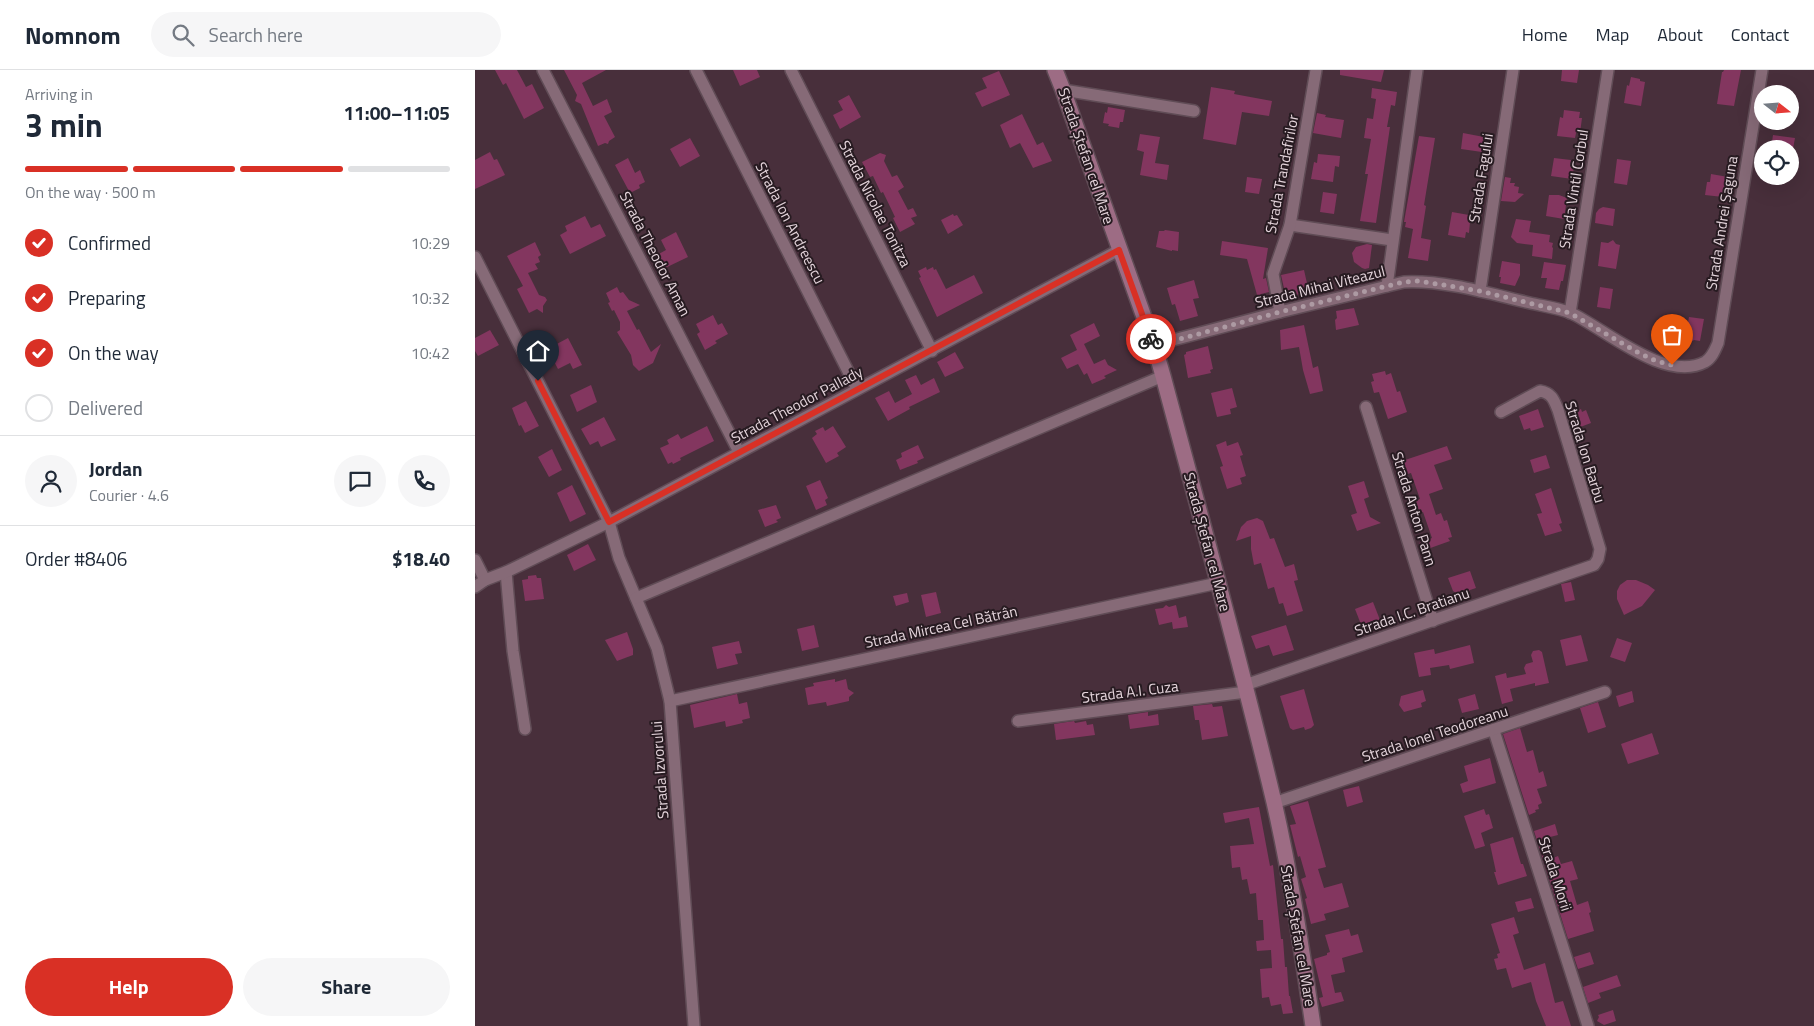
<!DOCTYPE html>
<html lang="en">
<head>
<meta charset="utf-8">
<style>
  body { margin:0; font-family:"Titillium Web",sans-serif; background:#f6f6f7; color:#1f2937; height:100vh; display:flex; flex-direction:column; font-size:19px; white-space:nowrap }
  * { box-sizing:border-box; margin:0 }
  p { font-size:16px; color:#747a83 }
  .icon { flex:none; width:28px; height:28px; fill:none; stroke:currentColor; stroke-width:2; stroke-linecap:round; stroke-linejoin:round }
  .map { position:relative; flex:1; overflow:hidden }
  .drawer { display:flex; flex-direction:column; background:#fff; width:475px }
  .drawer>* { flex:none }
  .needle { width:32px; rotate:107deg }
  .buttons { position:absolute; left:1279px; top:15px; display:grid; gap:10px }
  .buttons a { display:grid; place-items:center; width:45px; height:45px; border-radius:50%; background:#fff; box-shadow:0 5px 20px #0002; font-size:25px }
  .pin { position:absolute; display:grid; place-items:center; width:42px; height:42px; color:#fff; margin:-51px -21px; border-radius:50% 50% 50% 0; rotate:-45deg; box-shadow:0 0 5px #0007 }
  .pin .icon { rotate:45deg }
  .courier { position:absolute; display:grid; place-items:center; width:50px; height:50px; margin:-25px; border:4px solid #d93025; border-radius:50%; background:#fff; color:#222; box-shadow:0 1px 6px #0007 }
  .summary em { font-style:normal; font-weight:700 }
  .summary div { display:flex; flex-direction:column-reverse }
  .summary { display:flex; align-items:center; justify-content:space-between; height:85px; padding:0 25px }
  h1 { font-size:32px; font-weight:700; line-height:38px }
  .bar { display:grid; grid-template-columns:repeat(4,1fr); gap:8px 5px; align-content:center; height:60px; padding:0 25px }
  .bar i { height:6px; border-radius:4px; background:#e0e1e3 }
  .bar .current { background:#d93025 }
  .bar p { grid-column:span 4 }
  .line { display:flex; align-items:center; gap:12px; padding:0 25px; border-top:1px solid #e0e1e3 }
  .line div { flex:1 }
  .round { display:grid; place-items:center; flex:none; width:52px; height:52px; border-radius:26px; background:#f6f6f7 }
  ol { padding:0 25px; list-style:none }
  li { display:flex; align-items:center; gap:15px; height:55px }
  li p { margin-inline-start:auto }
  li .icon { padding:5px; border-radius:50%; background:#d93025; color:#fff; stroke-width:4 }
  li:last-child { color:#747a83 }
  li i { width:28px; height:28px; border:2px solid #e0e1e3; border-radius:50% }
  .cta { display:flex; gap:10px; margin-top:auto; padding:10px 25px }
  .cta a { flex:1; height:58px; border-radius:30px; background:#d93025; color:#fff; font-size:20px; font-weight:700; line-height:58px; text-align:center }
  .cta a+a { background:#f6f6f7; color:#1f2937 }
  header { display:flex; align-items:center; gap:30px; box-sizing:border-box; height:70px; padding:0 25px; background:#fff; border-bottom:1px solid #e0e1e3 }
  header strong { font-size:24px }
  nav { display:flex; gap:28px; margin-inline-start:auto; font-size:18px }
  .search { width:350px; height:45px; background:#f6f6f7; display:flex; align-items:center; gap:12px; box-sizing:border-box; padding:0 18px; border-radius:28px; color:#747a83; font-size:19px }
  main { display:flex; flex:1; min-height:0 }
  .map>svg:first-child { display:block }
  .building { fill:#83365f }
  .lines { fill:none; stroke-linecap:round; stroke-linejoin:round }
  .street-casing { stroke:#604c56; stroke-width:14 }
  .secondary-casing { stroke:#604c56; stroke-width:18 }
  .street { stroke:#866a77; stroke-width:11 }
  .secondary { stroke:#9d6c84; stroke-width:15 }
  .done { stroke:#ad9aa3; stroke-width:5; stroke-dasharray:0 9 }
  .route { stroke:#d93025; stroke-width:6 }
  .labels { text-anchor:middle; stroke-width:4; stroke-linejoin:round; paint-order:stroke }
  .street-label { font-size:15px; fill:#e4d4db; stroke:#271b21 }
</style>
</head>
<body>
<header>
<strong>Nomnom</strong>
<div class="search"><svg class="icon" aria-label="search" viewBox="0 0 24 24"><circle cx="10" cy="10" r="6"/><path d="M15 15l6 6"/></svg>Search here</div>
<nav><a>Home</a><a>Map</a><a>About</a><a>Contact</a></nav>
</header>
<main>
<section class="drawer">
<div class="summary"><div><h1>3 min</h1><p>Arriving in</p></div><em>11:00–11:05</em></div>
<div class="bar"><i class="current"></i><i class="current"></i><i class="current"></i><i></i><p>On the way · 500 m</p></div>
<ol>
<li><svg class="icon" aria-label="check" viewBox="0 0 24 24"><path d="M5 12l5 5 9-10"/></svg>Confirmed<p>10:29</p></li>
<li><svg class="icon" aria-label="check" viewBox="0 0 24 24"><path d="M5 12l5 5 9-10"/></svg>Preparing<p>10:32</p></li>
<li><svg class="icon" aria-label="check" viewBox="0 0 24 24"><path d="M5 12l5 5 9-10"/></svg>On the way<p>10:42</p></li>
<li><i></i>Delivered</li>
</ol>
<div class="line" style="height:90px"><a class="round"><svg class="icon" aria-label="person" viewBox="0 0 24 24"><circle cx="12" cy="8" r="4"/><path d="M4 21q1-7 8-7t8 7"/></svg></a><div><b>Jordan</b><p>Courier · 4.6</p></div><a class="round"><svg class="icon" aria-label="chat" viewBox="0 0 24 24"><path d="M4 5h16v11H9l-5 4z"/></svg></a><a class="round"><svg class="icon" aria-label="phone" viewBox="0 0 24 24"><path d="M5 4h4l2 5-3 2q2 4 5 5l2-3 5 2v4C11 20 4 13 5 4z"/></svg></a></div>
<div class="line" style="height:65px"><div>Order #8406</div><b>$18.40</b></div>
<div class="cta"><a>Help</a><a>Share</a></div>
</section>
<div class="map">
<svg width="1339" height="956" viewBox="0 0 1339 956">
  <rect width="100%" height="100%" fill="#482f3b"/>
  <g class="building">
    <polygon points="20,0 42,0 51,17 57,14 69,38 49,49 31,13 28,15"/>
    <polygon points="89,0 131,0 107,13 118,36 132,29 137,42 129,46 140,67 134,71 133,74 130,73 123,76 106,34 100,31 102,25"/>
    <polygon points="258,0 282,0 285,7 265,16"/>
    <polygon points="865,0 909,0 906,12 865,5"/>
    <polygon points="1087,0 1104,0 1102,13 1086,11"/>
    <polygon points="1249,0 1266,0 1259,36 1242,34 1247,2 1248,2"/>
    <polygon points="524,1 535,25 507,37 500,23 512,18 507,8"/>
    <polygon points="1156,7 1165,9 1165,11 1170,12 1166,36 1149,33 1152,15 1154,16"/>
    <polygon points="736,17 760,21 759,24 797,31 794,46 767,42 761,75 728,69"/>
    <polygon points="897,18 922,22 920,36 916,35 912,57 915,57 901,153 885,151 893,104 890,104 896,69 889,68 892,48 898,49 901,29 896,28"/>
    <polygon points="374,25 386,47 365,59 358,45 368,40 363,31"/>
    <polygon points="633,37 650,40 648,52 645,52 644,58 633,56 634,54 628,53 630,42 632,43"/>
    <polygon points="1089,40 1105,42 1104,48 1107,48 1105,63 1101,63 1100,68 1082,66 1085,47 1088,48"/>
    <polygon points="842,43 851,45 850,47 869,50 866,68 838,63"/>
    <polygon points="547,44 562,75 568,72 577,91 558,98 545,73 535,78 525,55"/>
    <polygon points="988,63 1009,67 1007,82 986,79"/>
    <polygon points="665,64 685,67 680,93 694,95 692,110 665,105 669,82 662,80"/>
    <polygon points="1298,65 1320,68 1318,79 1296,79"/>
    <polygon points="944,66 960,68 949,135 951,136 946,168 956,170 953,191 933,188 938,159 930,157 931,152 929,152"/>
    <polygon points="215,68 225,86 205,97 195,79"/>
    <polygon points="15,82 19,90 22,89 30,105 0,119 0,90"/>
    <polygon points="405,83 411,85 409,91 417,107 422,105 429,117 423,121 433,140 438,138 442,146 436,148 440,154 425,162 418,148 420,147 408,122 406,123 398,106 395,107 387,92"/>
    <polygon points="843,84 865,86 864,97 860,96 858,112 836,109 839,92 842,93"/>
    <polygon points="153,88 160,103 165,100 170,112 164,115 165,118 155,123 140,95"/>
    <polygon points="1079,88 1096,90 1095,96 1099,97 1097,109 1076,106"/>
    <polygon points="1142,89 1156,91 1152,115 1139,113"/>
    <polygon points="1236,104 1253,107 1248,127 1230,125 1232,112 1235,112"/>
    <polygon points="772,107 787,109 784,124 770,122"/>
    <polygon points="1030,107 1036,108 1035,113 1040,113 1039,116 1044,117 1043,123 1049,124 1040,132 1026,131"/>
    <polygon points="848,122 862,124 859,144 845,142"/>
    <polygon points="1074,125 1084,125 1092,128 1089,149 1071,146"/>
    <polygon points="1128,137 1140,139 1138,156 1120,153 1121,143 1124,139"/>
    <polygon points="977,142 994,145 993,151 995,152 994,163 991,162 990,168 973,165"/>
    <polygon points="478,144 479,146 482,145 488,155 473,164 466,150"/>
    <polygon points="110,146 116,158 125,154 131,166 95,184 85,165 92,161 90,156"/>
    <polygon points="1041,149 1056,151 1054,162 1075,165 1074,172 1078,173 1077,177 1078,178 1077,189 1057,186 1058,175 1042,173 1036,167"/>
    <polygon points="690,160 704,162 703,181 697,180 697,181 681,177 684,161 689,161"/>
    <polygon points="201,162 213,187 188,199 182,185 191,180 186,170"/>
    <polygon points="1138,170 1141,174 1145,175 1141,199 1123,196 1126,172 1133,173"/>
    <polygon points="747,171 793,178 788,209 791,208 794,222 786,224 784,232 772,189 745,185"/>
    <polygon points="60,172 66,185 63,187 65,192 60,194 63,199 53,203 64,225 70,227 72,230 68,236 68,243 62,239 54,243 42,219 48,216 32,186"/>
    <polygon points="892,174 897,175 894,198 890,199 887,198 879,192 877,183 881,177"/>
    <polygon points="1027,191 1045,194 1045,205 1040,216 1025,213 1026,207 1024,207"/>
    <polygon points="1069,192 1091,195 1088,211 1086,211 1084,220 1070,218 1072,208 1066,208"/>
    <polygon points="451,197 452,200 458,197 459,200 461,199 471,219 499,205 508,223 462,247 444,208 446,207 443,201"/>
    <polygon points="829,200 834,222 811,227 806,205"/>
    <polygon points="719,210 724,228 718,229 723,246 705,251 700,234 697,235 692,218"/>
    <polygon points="142,217 145,223 148,222 154,230 165,235 152,241 162,260 164,259 176,282 186,274 178,293 164,301 158,295 156,285 142,262 145,260 145,252 139,240 137,241 133,233 135,232 131,223"/>
    <polygon points="1125,217 1138,219 1135,239 1122,237"/>
    <polygon points="879,238 884,255 861,260 860,250 862,248 861,241"/>
    <polygon points="238,245 243,255 247,253 253,264 240,271 242,273 230,280 222,264 225,262 221,254"/>
    <polygon points="1214,247 1229,249 1225,271 1219,270 1216,272 1214,269 1210,268"/>
    <polygon points="619,253 625,266 609,274 619,294 630,289 633,295 642,300 629,306 631,308 617,314 612,303 609,305 603,294 592,299 586,288 602,280 595,265"/>
    <polygon points="829,255 838,298 843,296 848,321 835,324 828,300 824,277 806,280 805,260"/>
    <polygon points="15,260 24,275 3,286 0,281 0,268"/>
    <polygon points="93,268 107,295 98,299 95,293 83,299 74,282 80,279 78,276"/>
    <polygon points="733,276 738,299 735,300 736,303 713,308 709,285 711,284 711,282"/>
    <polygon points="480,282 489,298 470,307 462,292"/>
    <polygon points="910,301 911,305 916,303 922,322 925,321 932,342 913,349 904,322 899,323 896,312 899,311 897,304"/>
    <polygon points="441,305 446,315 459,308 465,322 434,337 435,339 413,351 400,328 414,321 420,333 437,324 430,310"/>
    <polygon points="116,315 122,332 102,342 95,325"/>
    <polygon points="757,318 762,337 755,339 756,344 742,347 736,323"/>
    <polygon points="51,331 64,356 50,363 46,355 44,356 37,338"/>
    <polygon points="1063,339 1069,357 1056,361 1055,358 1049,360 1044,346"/>
    <polygon points="1106,339 1107,342 1111,340 1116,353 1100,359 1094,344"/>
    <polygon points="129,347 141,370 126,377 123,371 115,375 106,359"/>
    <polygon points="232,356 239,371 205,388 206,390 198,394 197,392 193,394 185,378 194,374 192,370 203,364 206,369"/>
    <polygon points="358,356 371,377 362,383 364,386 351,393 337,368 342,364 340,361 348,357 350,361"/>
    <polygon points="751,371 752,376 763,372 768,385 765,386 771,406 765,408 767,414 752,419 745,397 748,396 741,375"/>
    <polygon points="443,375 449,388 442,391 443,393 425,400 421,390 427,387 426,383"/>
    <polygon points="972,376 977,389 959,395 968,419 954,424 961,445 966,443 969,451 972,450 977,467 973,468 975,471 947,481 944,473 957,468 948,442 942,443 938,431 945,429 936,403 929,405 924,392"/>
    <polygon points="77,379 87,400 74,407 63,387"/>
    <polygon points="1071,385 1075,398 1059,403 1055,390"/>
    <polygon points="345,410 353,428 350,430 352,435 341,440 331,416"/>
    <polygon points="889,411 894,427 889,429 895,447 906,453 882,461 876,445 882,443 873,416"/>
    <polygon points="97,415 111,444 95,452 82,423"/>
    <polygon points="1076,418 1087,453 1084,454 1087,461 1070,466 1062,444 1067,443 1060,424"/>
    <polygon points="301,435 306,448 301,450 303,452 290,457 283,440"/>
    <polygon points="782,448 788,451 795,469 799,468 810,497 819,494 823,510 819,511 828,541 812,546 808,533 804,534 799,517 793,519 786,493 779,495 776,479 776,466 761,471 766,457 772,451"/>
    <polygon points="113,474 121,490 99,501 92,485"/>
    <polygon points="995,501 1001,518 995,520 992,525 987,523 983,524 978,521 973,508"/>
    <polygon points="61,505 62,508 66,508 69,529 50,531 47,510 53,509 53,506"/>
    <polygon points="1152,510 1161,510 1173,515 1180,520 1167,536 1149,545 1142,529 1142,521 1145,515"/>
    <polygon points="1096,512 1100,530 1090,532 1086,514"/>
    <polygon points="461,522 466,543 451,547 446,525"/>
    <polygon points="432,523 434,532 421,536 418,526"/>
    <polygon points="898,532 905,550 887,557 880,539"/>
    <polygon points="691,535 694,537 701,535 704,548 711,546 713,557 698,559 697,552 684,555 680,539 688,538"/>
    <polygon points="339,555 344,577 327,581 322,559"/>
    <polygon points="811,555 819,580 798,586 794,575 781,579 776,566"/>
    <polygon points="152,562 158,579 158,585 142,591 130,570"/>
    <polygon points="1106,565 1113,591 1091,596 1085,570"/>
    <polygon points="1142,568 1157,573 1150,592 1135,587"/>
    <polygon points="264,571 267,583 260,584 263,594 242,599 237,577"/>
    <polygon points="995,575 999,593 975,599 974,595 955,598 956,605 944,607 939,583 959,579 960,584"/>
    <polygon points="1064,580 1067,582 1074,613 1060,616 1060,613 1035,619 1038,631 1027,634 1020,606 1031,603 1032,608 1051,604 1049,598 1051,594 1058,592 1056,585 1058,581"/>
    <polygon points="360,609 360,612 371,609 373,619 379,623 374,627 374,631 352,636 351,632 333,635 330,618 339,616 338,613"/>
    <polygon points="829,619 839,655 836,658 830,660 829,657 818,660 815,658 805,626"/>
    <polygon points="948,620 951,631 946,633 947,637 929,642 924,635 926,626"/>
    <polygon points="1157,621 1159,632 1144,637 1141,626"/>
    <polygon points="262,624 264,634 272,632 275,648 267,650 268,653 251,657 250,651 219,658 215,635"/>
    <polygon points="1000,624 1004,639 987,643 983,629"/>
    <polygon points="1123,632 1131,657 1113,663 1105,638"/>
    <polygon points="737,634 738,637 747,636 753,666 727,670 724,650 720,650 718,636"/>
    <polygon points="673,642 673,646 683,644 684,655 655,659 653,645"/>
    <polygon points="599,651 600,653 611,651 612,655 618,654 620,665 581,670 579,654"/>
    <polygon points="1045,658 1052,682 1058,680 1064,703 1068,701 1072,716 1062,719 1067,733 1063,735 1064,739 1060,740 1061,742 1054,745 1028,664"/>
    <polygon points="1177,663 1184,684 1153,694 1146,674"/>
    <polygon points="1015,688 1021,713 988,723 985,714 993,711 989,696"/>
    <polygon points="884,716 888,732 872,737 868,720"/>
    <polygon points="833,731 851,797 843,799 849,818 867,813 874,837 849,844 851,850 836,854 830,829 832,828 826,809 831,807 825,786 823,787 815,755 821,754 815,736"/>
    <polygon points="784,737 795,796 798,795 806,869 808,869 810,897 812,897 814,926 815,926 818,943 808,944 806,934 796,936 794,927 787,928 785,899 797,898 796,880 782,881 781,871 789,870 788,850 783,850 781,823 775,824 772,809 767,810 765,797 757,798 755,776 779,774 774,748 750,753 748,743"/>
    <polygon points="1009,739 1011,745 1014,744 1018,758 1006,763 1010,776 1000,779 989,746"/>
    <polygon points="1080,754 1083,765 1071,768 1078,788 1083,786 1086,794 1097,791 1103,809 1095,811 1102,835 1113,831 1116,842 1114,843 1119,861 1093,869 1059,761"/>
    <polygon points="1038,767 1046,794 1048,794 1052,806 1023,815 1019,802 1021,802 1015,774"/>
    <polygon points="1056,828 1059,838 1043,842 1040,832"/>
    <polygon points="1039,847 1044,863 1038,865 1049,900 1070,893 1080,933 1088,931 1096,956 1071,956 1061,931 1056,912 1037,918 1031,898 1022,900 1019,889 1023,888 1022,884 1025,883 1016,854"/>
    <polygon points="874,859 876,866 883,864 888,882 867,888 870,902 856,905 860,923 866,922 869,931 847,937 844,928 848,927 839,889 852,885 852,883 855,882 850,865"/>
    <polygon points="1115,882 1119,894 1103,899 1099,887"/>
    <polygon points="1142,905 1146,916 1124,923 1126,928 1113,933 1108,917"/>
    <polygon points="1138,940 1141,951 1129,955 1122,951 1124,947 1123,945"/>
  </g>
  <g class="lines">
    <g class="street-casing">
      <g id="street">
        <polyline points="68,0 264,382"/>
        <polyline points="221,0 382,319"/>
        <polyline points="316,0 457,281"/>
        <polyline points="588,20 719,41"/>
        <polyline points="815,155 917,170"/>
        <polyline points="0,187 134,452 144,488 182,578 195,631 219,956"/>
        <polyline points="912,216 942,0"/>
        <polyline points="1005,221 1038,0"/>
        <polyline points="805,242 798,204 815,155 841,0"/>
        <polyline points="1095,243 1133,0"/>
        <path d="M 679,275 L 805,242 L 929,212 C 970,210 1016,224 1055,233 C 1068,236 1084,238 1096,243 C 1130,259 1190,313 1230,292 C 1237,288 1240,280 1243,273 L 1287,0"/>
        <polyline points="891,337 958,551"/>
        <polyline points="0,490 10,510"/>
        <polyline points="31,502 38,581 50,659"/>
        <polyline points="0,517 10,510 31,502 134,452 644,180"/>
        <polyline points="161,528 688,306"/>
        <path d="M 770,615 L 1119,495 L 1123,489 L 1125,479 L 1083,340 C 1079,330 1077,323 1065,321 L 1026,342"/>
        <polyline points="195,631 743,513"/>
        <polyline points="543,651 771,622"/>
        <polyline points="1019,661 1113,956"/>
        <polyline points="799,733 1130,622"/>
      </g>
    </g>
    <g class="secondary-casing">
      <path id="secondary" d="M 580,0 L 588,20 L 679,275 L 688,306 C 726,448 765,589 799,732 C 816,806 827,881 838,956"/>
    </g>
    <use href="#street" class="street"/>
    <use href="#secondary" class="secondary"/>
  </g>
  <g class="lines">
    <polyline class="done" points="676,269 679,276 805,242 929,212 944,211 1005,221 1095,243 1162,282 1181,291 1197,295"/>
    <polyline class="route" points="63,311 134,452 644,180 676,269"/>
  </g>
  <g class="labels">
    <g class="street-label">
      <text transform="translate(611 86) rotate(71)" y="5">Strada Ștefan cel Mare</text>
      <text transform="translate(807 104) rotate(-79)" y="5">Strada Trandafirilor</text>
      <text transform="translate(1006 108) rotate(-81)" y="5">Strada Fagului</text>
      <text transform="translate(1099 119) rotate(-81)" y="5">Strada Vintil Corbul</text>
      <text transform="translate(400 134) rotate(63)" y="5">Strada Nicolae Tonitza</text>
      <text transform="translate(315 153) rotate(63)" y="5">Strada Ion Andreescu</text>
      <text transform="translate(1247 153) rotate(-81)" y="5">Strada Andrei Șaguna</text>
      <text transform="translate(180 184) rotate(63)" y="5">Strada Theodor Aman</text>
      <text transform="translate(845 217) rotate(-14)" y="5">Strada Mihai Viteazul</text>
      <text transform="translate(322 335) rotate(-28)" y="5">Strada Theodor Pallady</text>
      <text transform="translate(1110 382) rotate(73)" y="5">Strada Ion Barbu</text>
      <text transform="translate(939 439) rotate(73)" y="5">Strada Anton Pann</text>
      <text transform="translate(732 472) rotate(75)" y="5">Strada Ștefan cel Mare</text>
      <text transform="translate(937 542) rotate(-19)" y="5">Strada I.C. Bratianu</text>
      <text transform="translate(466 557) rotate(-12)" y="5">Strada Mircea Cel Bătrân</text>
      <text transform="translate(655 622) rotate(-7)" y="5">Strada A.I. Cuza</text>
      <text transform="translate(960 664) rotate(-18)" y="5">Strada Ionel Teodoreanu</text>
      <text transform="translate(185 700) rotate(-94)" y="5">Strada Izvorului</text>
      <text transform="translate(1080 804) rotate(72)" y="5">Strada Morii</text>
      <text transform="translate(823 866) rotate(80)" y="5">Strada Ștefan cel Mare</text>
    </g>
  </g>
</svg>
<div class="buttons">
<a><svg class="needle" viewBox="-14 -14 28 28"><path d="M0-13l5 13h-10z" fill="#e53935"/><path d="M0 13l5-13h-10z" fill="#747a83"/></svg></a>
<a><svg class="icon" aria-label="locate" viewBox="0 0 24 24"><circle cx="12" cy="12" r="6"/><path d="M12 2v4M12 18v4M2 12h4M18 12h4"/></svg></a>
</div>
<div class="pin" style="left:1197px;top:295px;background:#ea580c"><svg class="icon" aria-label="bag" viewBox="0 0 24 24"><path d="M5 8h14l-1 12H6zM9 8a3 3 0 0 1 6 0"/></svg></div>
<div class="pin" style="left:63px;top:311px;background:#1f2937"><svg class="icon" aria-label="home" viewBox="0 0 24 24"><path d="M3 11l9-7 9 7M6 9v11h12V9"/></svg></div>
<div class="courier" style="left:676px;top:269px"><svg class="icon" aria-label="bike" viewBox="0 0 24 24"><circle cx="6" cy="16" r="4"/><circle cx="18" cy="16" r="4"/><path d="M6 16l4-8h5l3 8M10 8l3 8H6M13 5h3"/></svg></div>
</div>
</main>
</body>
</html>
